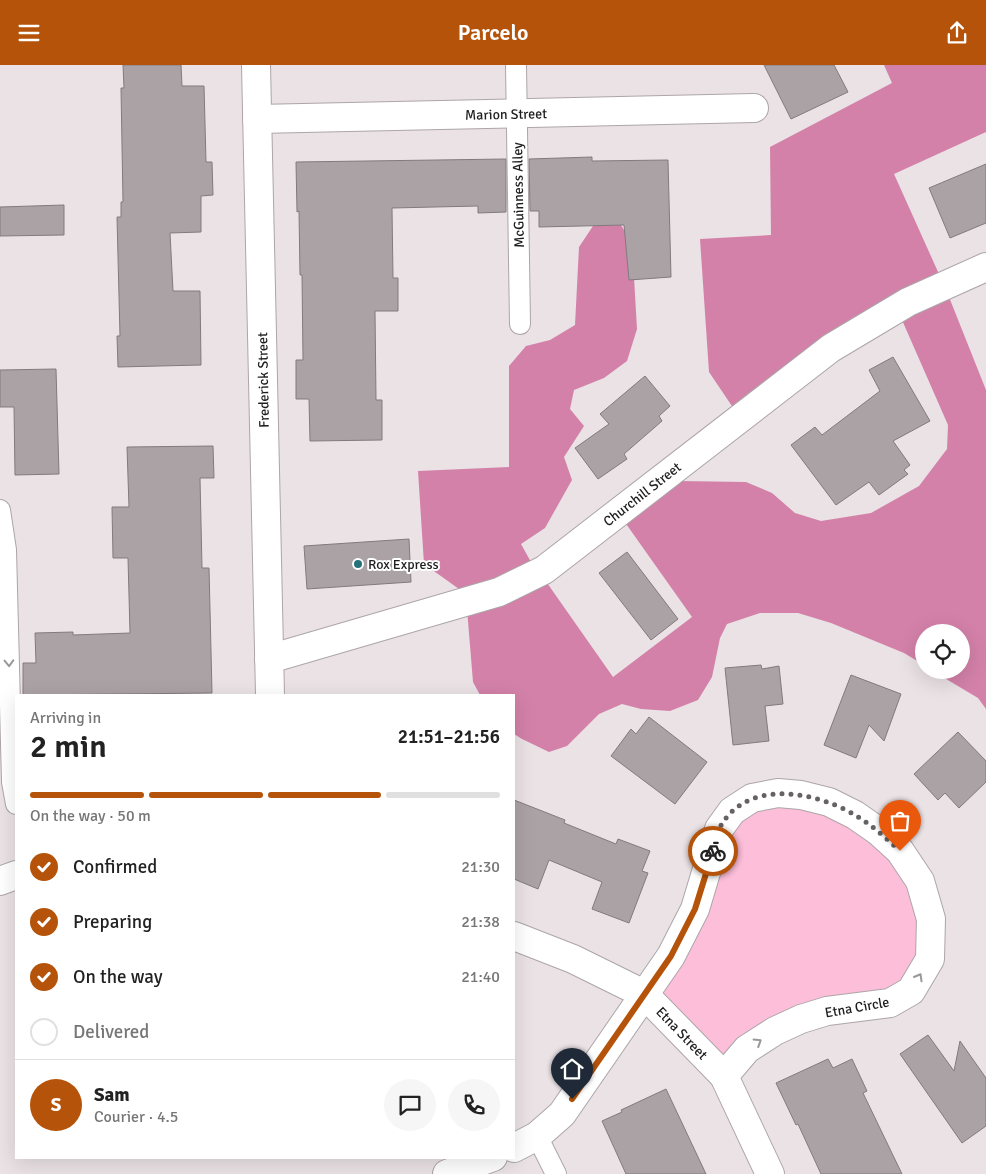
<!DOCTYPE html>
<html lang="en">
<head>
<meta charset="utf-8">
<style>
  body { margin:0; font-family:Signika,sans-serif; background:#f6f6f6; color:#222; height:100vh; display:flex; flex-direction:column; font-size:19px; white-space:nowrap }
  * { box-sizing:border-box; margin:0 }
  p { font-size:16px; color:#767676 }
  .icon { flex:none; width:28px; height:28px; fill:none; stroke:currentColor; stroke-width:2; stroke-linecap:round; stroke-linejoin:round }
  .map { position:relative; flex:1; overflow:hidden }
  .details { position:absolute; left:15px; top:629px; width:500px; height:465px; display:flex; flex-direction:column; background:#fff; border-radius:0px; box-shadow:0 5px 20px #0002 }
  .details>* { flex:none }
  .controls { position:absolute; left:915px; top:559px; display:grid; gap:10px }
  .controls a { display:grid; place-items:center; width:55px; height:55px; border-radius:50%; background:#fff; box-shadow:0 5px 20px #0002; font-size:25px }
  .pin { position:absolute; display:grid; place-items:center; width:42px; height:42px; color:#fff; margin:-51px -21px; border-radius:50% 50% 50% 0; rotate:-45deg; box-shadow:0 0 5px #0007 }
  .pin .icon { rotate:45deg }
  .courier { position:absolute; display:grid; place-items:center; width:50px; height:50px; margin:-25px; border:4px solid #b45309; border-radius:50%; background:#fff; color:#222; box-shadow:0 1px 6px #0007 }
  .overview em { font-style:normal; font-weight:600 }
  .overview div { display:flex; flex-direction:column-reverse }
  .overview { display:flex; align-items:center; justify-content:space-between; height:85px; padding:0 15px }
  h1 { font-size:32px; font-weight:600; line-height:38px }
  .bar { display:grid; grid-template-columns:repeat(4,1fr); gap:8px 5px; align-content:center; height:60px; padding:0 15px }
  .bar i { height:6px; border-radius:4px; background:#e0e0e0 }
  .bar .active { background:#b45309 }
  .bar p { grid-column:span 4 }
  .line { display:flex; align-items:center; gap:12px; padding:0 15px; border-top:1px solid #e0e0e0 }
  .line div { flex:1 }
  .round { display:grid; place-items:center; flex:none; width:52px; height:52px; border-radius:26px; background:#f6f6f6 }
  ol { padding:0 15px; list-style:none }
  li { display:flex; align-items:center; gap:15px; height:55px }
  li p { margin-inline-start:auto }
  li .icon { padding:5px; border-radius:50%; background:#b45309; color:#fff; stroke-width:4 }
  li:last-child { color:#767676 }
  li i { width:28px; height:28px; border:2px solid #e0e0e0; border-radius:50% }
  header { display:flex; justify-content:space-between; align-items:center; height:65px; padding:0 15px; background:#b45309; color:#fff; font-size:22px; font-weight:600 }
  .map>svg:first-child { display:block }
  .green { fill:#fcbed9 }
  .forest { fill:#d381a8 }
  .building { fill:#aaa2a5; stroke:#827b7e }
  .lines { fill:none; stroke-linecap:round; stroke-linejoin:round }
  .service-casing { stroke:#ada5a9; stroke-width:22 }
  .minor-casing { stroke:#ada5a9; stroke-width:30 }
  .service { stroke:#fff; stroke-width:20 }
  .minor { stroke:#fff; stroke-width:28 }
  .oneway { stroke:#9a999a }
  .done { stroke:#666264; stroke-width:5; stroke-dasharray:0 9 }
  .route { stroke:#b45309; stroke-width:6 }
  .poi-dot { fill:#267078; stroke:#fff; stroke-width:2 }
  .labels { text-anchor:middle; stroke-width:4; stroke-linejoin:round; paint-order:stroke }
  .street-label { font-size:14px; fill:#1f1d1e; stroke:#fff }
  .poi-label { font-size:14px; fill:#1f1d1e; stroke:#fff; text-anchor:start }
</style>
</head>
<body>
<header><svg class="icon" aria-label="menu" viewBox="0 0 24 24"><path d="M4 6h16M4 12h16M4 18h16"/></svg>Parcelo<svg class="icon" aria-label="share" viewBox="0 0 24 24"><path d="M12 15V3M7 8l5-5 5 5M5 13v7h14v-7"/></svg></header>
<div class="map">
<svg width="986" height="1109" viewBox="0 0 986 1109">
  <rect width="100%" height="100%" fill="#eae2e5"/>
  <polygon class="green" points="778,728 878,766 931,854 911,926 827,946 724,1011 644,929 719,764"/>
  <g class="forest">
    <polygon points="884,0 986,0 986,67 894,109 943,218 740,353 709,307 700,174 771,170 770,82 892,18"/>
    <polygon points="616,152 632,178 637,264 627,296 604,313 574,325 570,344 584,361 564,392 572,415 545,463 521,479 536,506 466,529 424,499 418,406 509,402 509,301 526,281 550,275 575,260 579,182 595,158"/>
    <polygon points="949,232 986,325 986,644 978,633 931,605 961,605 961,568 924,568 924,600 904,588 831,558 798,548 760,548 727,559 720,573 712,612 698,635 670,646 641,644 622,639 599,649 567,681 549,687 522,674 514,669 514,630 480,630 473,617 467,544 545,515 613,612 692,552 624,456 678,416 746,417 772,428 795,448 821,456 871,448 919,421 947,384 948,360 902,255"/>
  </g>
  <g class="building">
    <polygon points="123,0 181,0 182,21 204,21 206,97 212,97 213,130 201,131 201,167 170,168 173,226 200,226 201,300 118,302 117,271 120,271 117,152 121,152 121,137 123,137 121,23 124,23"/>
    <polygon points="764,0 834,0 848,27 791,54"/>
    <polygon points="592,92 592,96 668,95 671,212 629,215 624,160 539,162 539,146 530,146 529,94"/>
    <polygon points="506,94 506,147 478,148 478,141 392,143 393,213 398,213 398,246 375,246 376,335 382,335 382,375 310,376 309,334 296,334 296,295 303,295 302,210 300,210 299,146 297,147 296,97"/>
    <polygon points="986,99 986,158 950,173 929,123"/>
    <polygon points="64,140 64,170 0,171 0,142"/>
    <polygon points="893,292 930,356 893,376 910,400 904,405 908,409 879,430 869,417 836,440 791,380 815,362 822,370 880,326 869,305"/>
    <polygon points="56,304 59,409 15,410 14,342 0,342 0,305"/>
    <polygon points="645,311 670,341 659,351 662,356 624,389 627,394 598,414 575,383 609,359 600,349"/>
    <polygon points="213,381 214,413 200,413 202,503 209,503 212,628 23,630 23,598 36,598 35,568 73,567 73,570 130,568 128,493 113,493 112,442 129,442 127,382"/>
    <polygon points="409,474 411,517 307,524 304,481"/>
    <polygon points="627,487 678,554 651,575 599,508"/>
    <polygon points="761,600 762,604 779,601 783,639 765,641 769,676 733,680 725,603"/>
    <polygon points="851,610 901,629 884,676 869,660 856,693 824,680"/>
    <polygon points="649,652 707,697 675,739 611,691 631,664 636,669"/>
    <polygon points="958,667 986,696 986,717 959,743 945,728 938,735 914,709"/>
    <polygon points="514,735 565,755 564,758 616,779 618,774 650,786 642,806 648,808 629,858 592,844 602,817 549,795 538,824 514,814"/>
    <polygon points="928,970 954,1006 960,976 986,1013 986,1061 962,1078 900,989"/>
    <polygon points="828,994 833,1003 852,994 867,1026 863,1028 902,1109 821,1109 798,1059 796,1060 776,1018"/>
    <polygon points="666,1024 706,1109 626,1109 602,1056 622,1047 621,1045"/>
  </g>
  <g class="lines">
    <g class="service-casing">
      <g id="service">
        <polyline points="516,0 520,259"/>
        <polyline points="0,445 6,485 12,717 16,739"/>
        <polyline points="537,1071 556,1109"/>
      </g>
    </g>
    <g class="minor-casing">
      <g id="minor">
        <polyline points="256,0 270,630"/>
        <polyline points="257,54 754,43"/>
        <polyline points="269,594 499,527 544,505 831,283 908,237 986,202"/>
        <polyline points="0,816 16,810"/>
        <polyline points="514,871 573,894 644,929 724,1011 770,1109"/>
        <polyline points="514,1083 537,1071 562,1049 671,891 695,844 719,764 732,746 752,733 778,728 801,730 829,737 855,750 878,766 900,786 920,816 931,854 930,894 911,926 890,938 827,946 801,954 775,966 747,984 724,1011"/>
        <polyline points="447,1109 493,1092"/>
      </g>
    </g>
    <use href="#service" class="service"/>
    <use href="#minor" class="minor"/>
  </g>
  <defs><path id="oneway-chevron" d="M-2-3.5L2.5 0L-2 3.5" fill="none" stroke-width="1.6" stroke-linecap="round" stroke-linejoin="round" transform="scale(1.25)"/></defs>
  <g class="oneway">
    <use href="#oneway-chevron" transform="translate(9 598) rotate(88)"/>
    <use href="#oneway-chevron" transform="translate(919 912) rotate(-60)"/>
    <use href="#oneway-chevron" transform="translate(758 977) rotate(-32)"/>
  </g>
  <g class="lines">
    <path class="done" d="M 713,786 C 715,779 716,770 719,764 C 745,713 815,726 855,750 C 872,760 886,773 900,786"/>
    <polyline class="route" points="572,1034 671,891 695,844 713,786"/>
  </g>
  <circle class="poi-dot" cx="358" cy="499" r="5"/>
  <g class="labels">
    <g class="street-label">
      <text transform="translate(506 49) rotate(-1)" y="5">Marion Street</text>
      <text transform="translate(518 130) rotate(-91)" y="5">McGuinness Alley</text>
      <text transform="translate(263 315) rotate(-91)" y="5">Frederick Street</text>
      <text transform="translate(642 429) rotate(-38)" y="5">Churchill Street</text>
      <text transform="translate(857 942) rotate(-10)" y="5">Etna Circle</text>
      <text transform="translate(682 968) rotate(46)" y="5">Etna Street</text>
    </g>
    <g class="poi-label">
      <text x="368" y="504">Rox Express</text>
    </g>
  </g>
</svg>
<div class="controls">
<a><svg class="icon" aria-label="locate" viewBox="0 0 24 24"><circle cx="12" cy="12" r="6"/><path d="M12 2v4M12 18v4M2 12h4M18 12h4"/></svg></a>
</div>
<div class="pin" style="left:900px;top:786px;background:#ea580c"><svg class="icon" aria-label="bag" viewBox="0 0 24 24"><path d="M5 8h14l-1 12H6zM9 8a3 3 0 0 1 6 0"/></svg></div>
<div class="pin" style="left:572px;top:1034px;background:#1f2937"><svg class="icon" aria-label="home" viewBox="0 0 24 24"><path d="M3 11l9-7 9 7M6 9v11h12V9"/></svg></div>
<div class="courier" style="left:713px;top:786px"><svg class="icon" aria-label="bike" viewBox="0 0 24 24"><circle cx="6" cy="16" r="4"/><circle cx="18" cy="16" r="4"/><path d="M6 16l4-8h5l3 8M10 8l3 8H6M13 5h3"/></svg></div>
<section class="details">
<div class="overview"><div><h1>2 min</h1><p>Arriving in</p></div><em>21:51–21:56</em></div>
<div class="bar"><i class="active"></i><i class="active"></i><i class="active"></i><i></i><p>On the way · 50 m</p></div>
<ol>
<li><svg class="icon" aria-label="check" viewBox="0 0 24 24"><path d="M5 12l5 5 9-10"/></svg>Confirmed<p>21:30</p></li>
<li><svg class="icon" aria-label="check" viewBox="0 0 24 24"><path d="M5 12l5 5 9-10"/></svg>Preparing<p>21:38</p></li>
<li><svg class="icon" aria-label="check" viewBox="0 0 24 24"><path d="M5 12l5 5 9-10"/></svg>On the way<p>21:40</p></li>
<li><i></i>Delivered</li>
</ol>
<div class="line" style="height:90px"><b class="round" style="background:#b45309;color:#fff">S</b><div><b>Sam</b><p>Courier · 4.5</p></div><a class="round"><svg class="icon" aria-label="chat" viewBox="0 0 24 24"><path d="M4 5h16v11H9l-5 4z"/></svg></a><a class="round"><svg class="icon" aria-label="phone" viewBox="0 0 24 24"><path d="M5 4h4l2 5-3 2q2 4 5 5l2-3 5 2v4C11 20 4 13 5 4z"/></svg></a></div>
</section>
</div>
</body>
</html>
